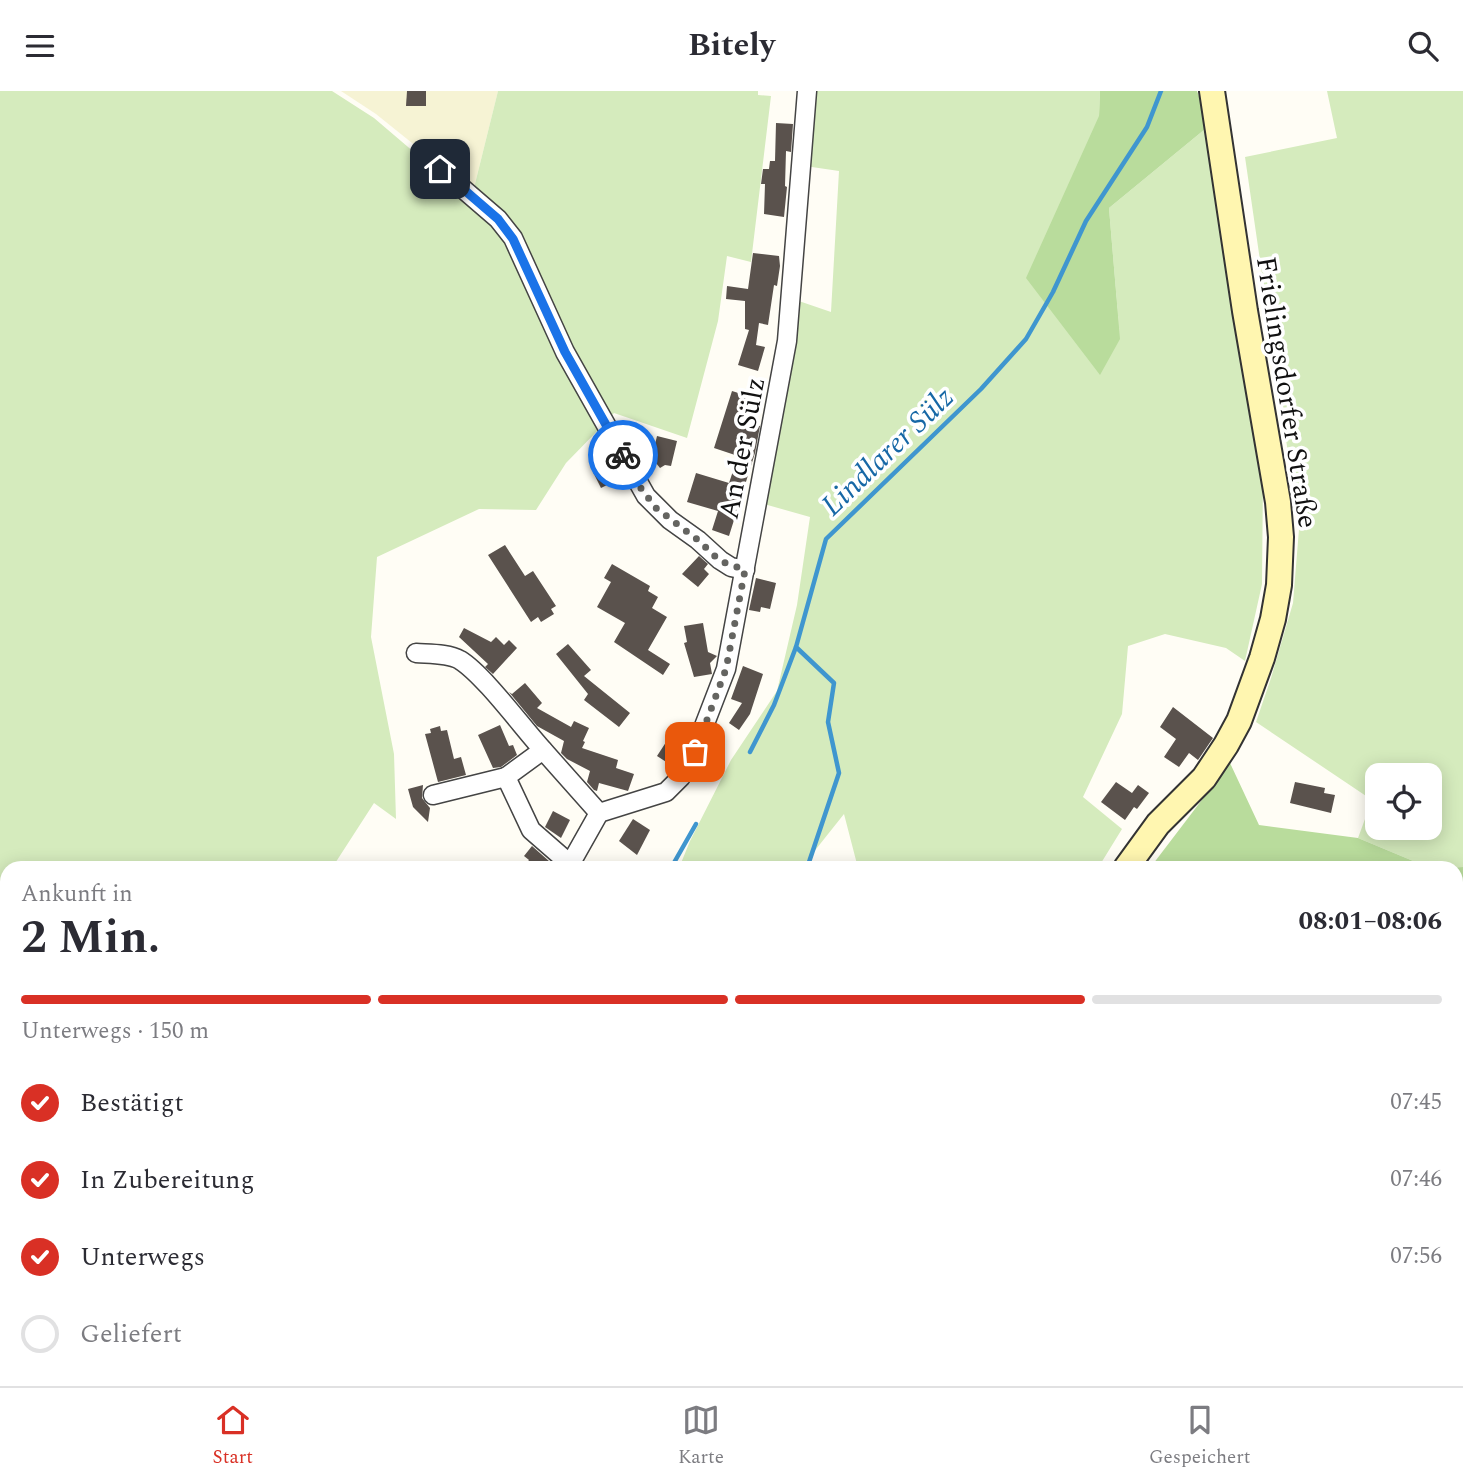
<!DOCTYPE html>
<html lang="de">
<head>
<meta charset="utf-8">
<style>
  body { margin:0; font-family:Spectral,serif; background:#f7f7f7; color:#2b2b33; height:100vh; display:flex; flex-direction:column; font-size:26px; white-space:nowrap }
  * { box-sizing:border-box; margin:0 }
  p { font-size:23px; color:#7c7c81 }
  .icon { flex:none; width:38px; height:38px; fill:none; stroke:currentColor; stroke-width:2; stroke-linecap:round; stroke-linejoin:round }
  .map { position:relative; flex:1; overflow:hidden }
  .details { position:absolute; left:0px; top:770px; width:1463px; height:525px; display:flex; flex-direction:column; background:#fff; border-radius:21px 21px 0 0; box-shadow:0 4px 18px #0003 }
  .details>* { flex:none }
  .controls { position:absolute; left:1365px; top:672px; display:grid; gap:14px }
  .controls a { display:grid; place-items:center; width:77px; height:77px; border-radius:14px; background:#fff; box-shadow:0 4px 18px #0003; font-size:35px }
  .pin { position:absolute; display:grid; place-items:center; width:60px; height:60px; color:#fff; margin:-30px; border-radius:14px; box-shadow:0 4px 10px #0006 }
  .courier { position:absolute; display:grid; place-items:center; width:70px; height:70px; margin:-35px; border:5px solid #1a73e8; border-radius:50%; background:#fff; color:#222; box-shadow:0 2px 9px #0007 }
  .overview em { font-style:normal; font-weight:700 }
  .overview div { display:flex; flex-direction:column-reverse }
  .overview { display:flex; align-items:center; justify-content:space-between; height:119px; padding:0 21px }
  h1 { font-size:46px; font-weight:700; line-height:52px }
  .bar { display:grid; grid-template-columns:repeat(4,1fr); gap:10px 7px; align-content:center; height:84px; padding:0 21px }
  .bar i { height:9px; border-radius:5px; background:#e1e1e2 }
  .bar .on { background:#d93025 }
  .bar p { grid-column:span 4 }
  ol { padding:0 21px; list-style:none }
  li { display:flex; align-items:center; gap:21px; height:77px }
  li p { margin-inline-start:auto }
  li .icon { padding:7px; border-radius:50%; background:#d93025; color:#fff; stroke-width:4 }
  li:last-child { color:#7c7c81 }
  li i { width:38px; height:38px; border:4px solid #e1e1e2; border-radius:50% }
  header { display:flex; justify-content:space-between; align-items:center; height:91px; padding:0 21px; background:#fff; font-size:32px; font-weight:700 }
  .dock { display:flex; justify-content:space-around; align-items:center; height:98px; border-top:2px solid #e1e1e2; background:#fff; font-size:19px; color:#7c7c81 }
  .dock a { display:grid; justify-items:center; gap:4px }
  .dock .on { color:#d93025 }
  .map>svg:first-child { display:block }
  .farmland { fill:#f6f3d4 }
  .green { fill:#d5ebbd; fill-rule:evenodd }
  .forest { fill:#b9dc9c }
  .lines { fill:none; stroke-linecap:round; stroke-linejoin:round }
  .stream { stroke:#3f96cf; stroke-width:4.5 }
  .building { fill:#5a524d }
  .street-casing { stroke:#444; stroke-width:21 }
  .secondary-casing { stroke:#333; stroke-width:28 }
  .street { stroke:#fff; stroke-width:18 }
  .secondary { stroke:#fff6b0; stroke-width:24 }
  .done { stroke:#646461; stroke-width:7; stroke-dasharray:0 12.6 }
  .route { stroke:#1a73e8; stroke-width:9 }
  .labels { text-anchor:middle; stroke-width:7; stroke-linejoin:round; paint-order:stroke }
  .street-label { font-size:28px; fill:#111; stroke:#fff }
  .water-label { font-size:30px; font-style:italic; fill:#1768a6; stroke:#fff }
</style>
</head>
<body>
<header><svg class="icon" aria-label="menu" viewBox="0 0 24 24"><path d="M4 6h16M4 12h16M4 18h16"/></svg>Bitely<svg class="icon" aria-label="search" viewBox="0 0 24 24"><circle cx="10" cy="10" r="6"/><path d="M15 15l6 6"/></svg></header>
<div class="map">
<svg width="1463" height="1295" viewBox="0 0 1463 1295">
  <rect width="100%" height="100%" fill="#fffdf5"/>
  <polygon class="farmland" points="341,0 498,0 473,101 376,23"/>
  <g class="green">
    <polygon points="0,0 332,0 374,27 496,131 605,332 566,372 536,419 479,418 377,466 371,546 394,663 396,728 374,712 332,777 7,777 7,1288 11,1288 0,1293"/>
    <polygon points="498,0 758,0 758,4 771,5 751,171 727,165 718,230 687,347 614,322 608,328 527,168 473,101"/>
    <polygon points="809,0 1100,0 1099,25 1120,248 1109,117 1210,34 1263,386 1262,493 1245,570 1226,557 1165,543 1128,555 1122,623 1083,706 1122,738 1098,777 858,777 844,723 801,777 679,777 690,750 731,669 777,600 797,514 810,426 764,413 793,208 831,221 839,80 805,75"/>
    <path d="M 1327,0 L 1463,0 L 1463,776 L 1430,777 L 1358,747 L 1372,709 L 1256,631 L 1271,587 L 1293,512 L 1299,438 L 1245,66 L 1337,47 ZM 1377,684 L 1430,684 L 1430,737 L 1377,737 Z"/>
    <polygon points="1463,864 1463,958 1456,958 1456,866"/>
    <polygon points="1456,968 1463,968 1463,1295 1194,1295 1191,1288 1456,1288"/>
    <polygon points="98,1288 605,1288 603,1295 90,1295"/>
  </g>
  <g class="forest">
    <polygon points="1100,0 1197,0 1210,34 1109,117 1120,248 1100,284 1026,187 1099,25"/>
    <polygon points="1230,672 1259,734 1358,747 1430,777 1150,777"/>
    <polygon points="1463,776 1463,864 1456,866 1456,777 1443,777"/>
    <polygon points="11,1288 98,1288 90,1295 0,1295 0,1293"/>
  </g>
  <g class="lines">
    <g class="stream">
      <polyline points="750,661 774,614 796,556"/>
      <polyline points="671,777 696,733"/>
      <polyline points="807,777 839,682 828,631 834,592 796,556 826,448 981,298 1026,248 1053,201 1086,130 1147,36 1161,0"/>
      <polyline points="1456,833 1463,832"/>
      <polyline points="553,1288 555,1295"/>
      <polyline points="86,1295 94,1288"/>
      <polyline points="606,1295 606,1288"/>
      <polyline points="818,1295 820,1288"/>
    </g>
  </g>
  <g class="building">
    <polygon points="407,0 426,0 426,15 406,15"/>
    <polygon points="776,32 793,33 791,61 786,60 785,95 787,96 784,126 764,123 765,93 761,93 763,78 769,78 770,70 775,70"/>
    <polygon points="753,162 779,165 780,175 777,195 774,194 768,234 759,232 756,254 765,256 758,280 738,274 749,239 745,238 745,210 726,208 727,195 748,198"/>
    <polygon points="732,300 748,305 740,329 760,335 755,362 729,445 712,439 718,420 687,411 696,382 729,392 738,365 714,357"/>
    <polygon points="657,345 677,350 671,375 665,374 660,377 656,372 651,370"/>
    <polygon points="611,372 619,388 601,397 593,381"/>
    <polygon points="505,454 525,485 533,480 556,515 551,518 554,523 541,531 538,526 531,531 488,464"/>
    <polygon points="699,465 708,473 704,478 709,483 698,496 682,483"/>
    <polygon points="612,473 650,495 648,500 658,506 652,517 667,526 648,559 670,573 663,584 614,551 625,532 597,516 611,491 604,487"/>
    <polygon points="756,487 776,492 770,518 761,516 760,521 749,519"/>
    <polygon points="703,532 708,561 717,565 710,572 712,583 694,586 684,552 687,551 684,535"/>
    <polygon points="464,537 491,551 496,546 504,554 509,549 517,557 493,583 485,576 488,573 459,546"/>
    <polygon points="568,553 591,579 584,585 630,622 619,636 584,609 588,603 556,563"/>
    <polygon points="743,575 763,583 750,623 739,639 729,632 742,612 731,608"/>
    <polygon points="525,592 542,612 537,617 571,636 574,630 589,637 583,650 585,651 582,657 618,669 616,677 634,683 628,700 599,692 597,700 594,699 587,691 590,680 567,668 561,662 564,650 537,635 509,601 512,603"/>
    <polygon points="1173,616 1213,647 1198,669 1189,662 1179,676 1164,666 1176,648 1160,636"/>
    <polygon points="500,634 509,655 513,654 517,664 501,676 493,677 478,644"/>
    <polygon points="440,635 441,640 447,639 454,668 461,666 466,684 438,691 425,643 431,642 430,638"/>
    <polygon points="672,642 683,649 678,657 682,659 674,676 657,665"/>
    <polygon points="1116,691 1132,702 1138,694 1149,702 1137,718 1134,716 1125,729 1101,711"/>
    <polygon points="1295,691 1325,697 1324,702 1335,704 1331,722 1290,712"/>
    <polygon points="423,694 422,707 430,717 428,731 413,716 408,698"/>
    <polygon points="553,720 570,729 561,747 545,736"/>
    <polygon points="633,728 650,739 637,764 619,750"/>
    <polygon points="532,755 550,771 545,777 523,777 529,769 524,765"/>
  </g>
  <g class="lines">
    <g class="street-casing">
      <g id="street">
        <polyline points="426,66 498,128 513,147 565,261 646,405 670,429 698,449 720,469 731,476 745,479"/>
        <path d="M 416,562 C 429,563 448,562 460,569 C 484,584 522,636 543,659"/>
        <polyline points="433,704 506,686"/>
        <polyline points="570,773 531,739 506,686 543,659 599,722"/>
        <polyline points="568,777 599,722 666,701 681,686 694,661 726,578 787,250 807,0"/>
        <polyline points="623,1295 623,1288"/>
      </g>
    </g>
    <g class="secondary-casing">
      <g id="secondary">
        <polyline points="1126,777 1158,733 1204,687 1226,654 1239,630 1262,567 1273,528 1279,494 1281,446 1278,411 1245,220 1212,0"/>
        <polyline points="1010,1288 1013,1295"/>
      </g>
    </g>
    <use href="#street" class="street"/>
    <use href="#secondary" class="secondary"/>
  </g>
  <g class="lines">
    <polyline class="done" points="623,364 640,396 656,417 698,449 720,470 745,479 726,578 695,661"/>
    <polyline class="route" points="440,78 498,128 513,148 565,261 623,364"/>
  </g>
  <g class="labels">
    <g class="street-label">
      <text transform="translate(1288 301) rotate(81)" y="10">Frielingsdorfer Straße</text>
      <text transform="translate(741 357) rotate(-79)" y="10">An der Sülz</text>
    </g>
    <g class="water-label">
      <text transform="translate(887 360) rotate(-44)" y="10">Lindlarer Sülz</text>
    </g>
  </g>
</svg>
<div class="controls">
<a><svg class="icon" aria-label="locate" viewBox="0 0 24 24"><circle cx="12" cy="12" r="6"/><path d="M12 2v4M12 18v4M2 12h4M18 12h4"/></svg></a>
</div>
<div class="pin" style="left:695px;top:661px;background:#ea580c"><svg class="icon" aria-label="bag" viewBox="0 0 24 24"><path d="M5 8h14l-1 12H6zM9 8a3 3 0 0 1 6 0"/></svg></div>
<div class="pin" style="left:440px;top:78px;background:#1f2937"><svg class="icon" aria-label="home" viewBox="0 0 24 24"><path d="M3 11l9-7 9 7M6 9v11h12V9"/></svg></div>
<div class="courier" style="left:623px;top:364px"><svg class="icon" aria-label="bike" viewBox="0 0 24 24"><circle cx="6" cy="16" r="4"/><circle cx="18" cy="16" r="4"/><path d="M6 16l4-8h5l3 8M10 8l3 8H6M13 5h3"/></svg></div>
<section class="details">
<div class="overview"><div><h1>2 Min.</h1><p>Ankunft in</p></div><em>08:01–08:06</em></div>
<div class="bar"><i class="on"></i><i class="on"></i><i class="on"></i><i></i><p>Unterwegs · 150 m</p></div>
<ol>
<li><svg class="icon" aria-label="check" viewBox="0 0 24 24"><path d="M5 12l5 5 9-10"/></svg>Bestätigt<p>07:45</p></li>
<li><svg class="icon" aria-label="check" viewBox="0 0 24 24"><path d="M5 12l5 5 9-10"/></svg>In Zubereitung<p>07:46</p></li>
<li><svg class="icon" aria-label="check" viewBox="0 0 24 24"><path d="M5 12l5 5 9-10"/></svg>Unterwegs<p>07:56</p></li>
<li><i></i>Geliefert</li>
</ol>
</section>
</div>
<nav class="dock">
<a class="on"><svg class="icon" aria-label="home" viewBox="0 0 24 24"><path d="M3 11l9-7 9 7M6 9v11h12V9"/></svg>Start</a>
<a><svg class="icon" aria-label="map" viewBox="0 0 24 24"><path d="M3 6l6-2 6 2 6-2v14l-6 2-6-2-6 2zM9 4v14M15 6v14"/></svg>Karte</a>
<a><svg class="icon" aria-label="saved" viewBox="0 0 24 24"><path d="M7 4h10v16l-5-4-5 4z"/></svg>Gespeichert</a>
</nav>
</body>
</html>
